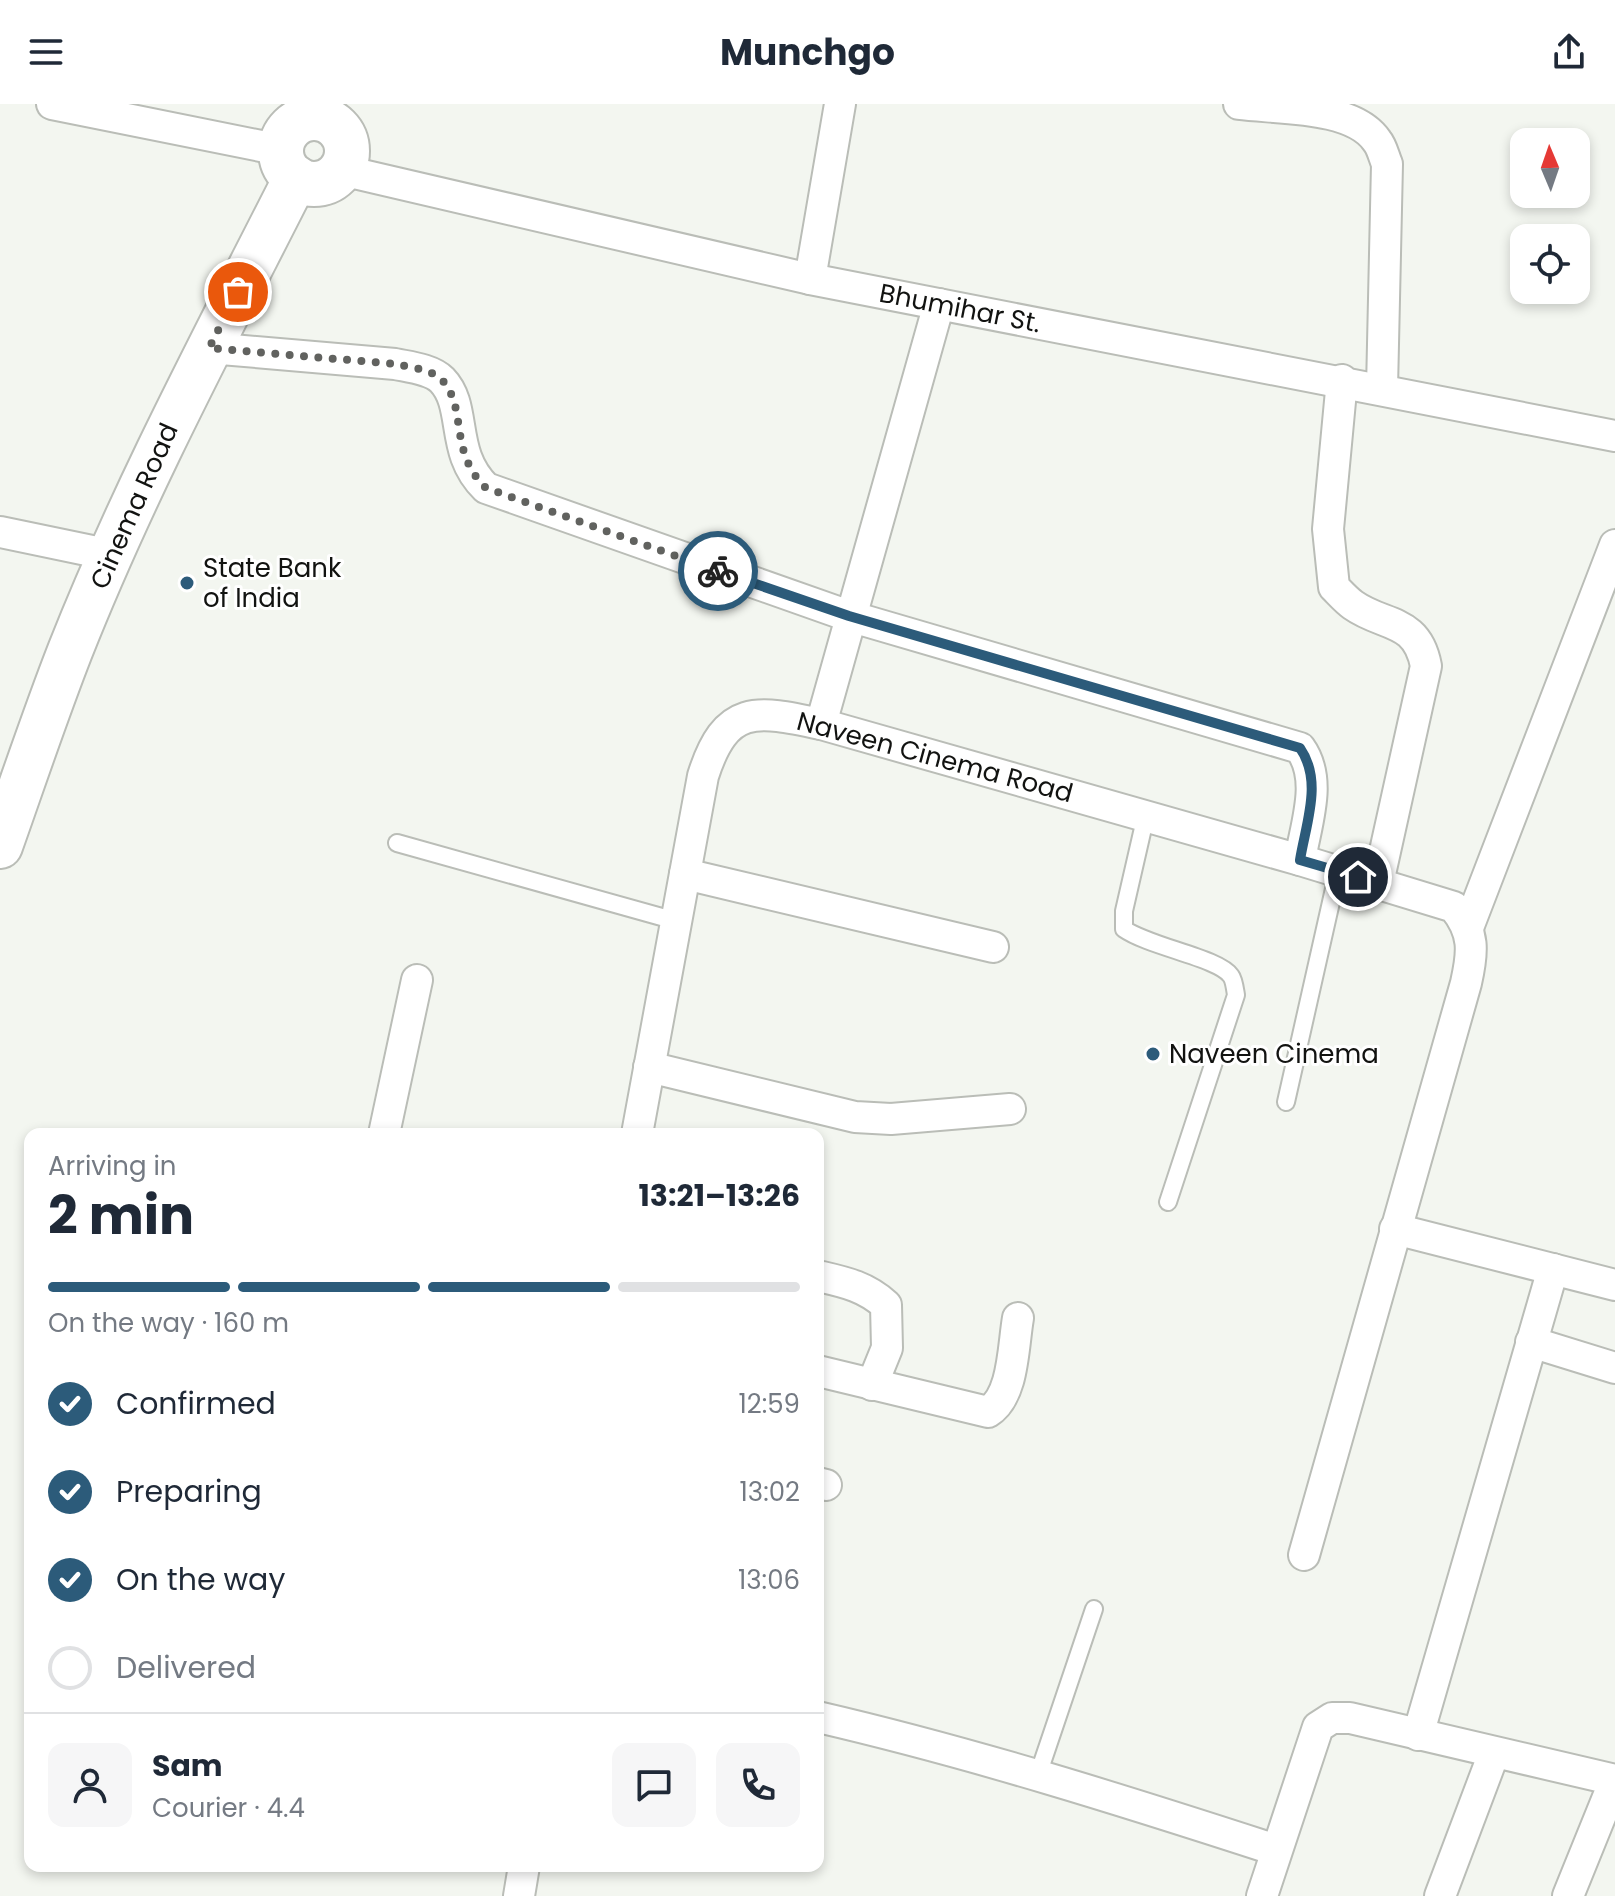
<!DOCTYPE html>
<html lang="en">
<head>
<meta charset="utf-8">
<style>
  body { margin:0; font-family:Poppins,sans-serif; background:#f6f6f7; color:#1f2937; height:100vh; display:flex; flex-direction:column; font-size:30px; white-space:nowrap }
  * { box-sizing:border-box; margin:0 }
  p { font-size:26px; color:#747a83 }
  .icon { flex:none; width:44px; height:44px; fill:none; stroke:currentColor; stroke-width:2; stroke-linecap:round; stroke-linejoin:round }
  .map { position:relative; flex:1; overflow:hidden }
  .panel { position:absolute; left:24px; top:1024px; width:800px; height:744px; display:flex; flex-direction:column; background:#fff; border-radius:16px; box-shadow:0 4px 12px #0003 }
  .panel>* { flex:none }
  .needle { width:52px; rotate:358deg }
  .tools { position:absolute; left:1510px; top:24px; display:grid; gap:16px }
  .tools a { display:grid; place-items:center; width:80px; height:80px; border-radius:16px; background:#fff; box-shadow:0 4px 12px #0003; font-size:40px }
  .pin { position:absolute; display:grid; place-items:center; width:68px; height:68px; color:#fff; margin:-34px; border:4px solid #fff; border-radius:50%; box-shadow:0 2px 8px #0007 }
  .courier { position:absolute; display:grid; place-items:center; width:80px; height:80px; margin:-40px; border:6px solid #2c5b7a; border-radius:50%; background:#fff; color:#222; box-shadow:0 2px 10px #0007 }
  .head em { font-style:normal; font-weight:700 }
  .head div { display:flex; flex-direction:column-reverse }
  .head { display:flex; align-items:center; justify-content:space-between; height:136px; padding:0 24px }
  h1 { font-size:52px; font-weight:700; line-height:60px }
  .bar { display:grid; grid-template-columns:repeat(4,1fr); gap:12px 8px; align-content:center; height:96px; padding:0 24px }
  .bar i { height:10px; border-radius:6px; background:#e0e1e3 }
  .bar .selected { background:#2c5b7a }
  .bar p { grid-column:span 4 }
  .line { display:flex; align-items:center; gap:20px; padding:0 24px; border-top:2px solid #e0e1e3 }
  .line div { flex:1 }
  .round { display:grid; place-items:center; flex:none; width:84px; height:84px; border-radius:16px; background:#f6f6f7 }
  ol { padding:0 24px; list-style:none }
  li { display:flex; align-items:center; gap:24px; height:88px }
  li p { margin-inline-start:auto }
  li .icon { padding:8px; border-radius:50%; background:#2c5b7a; color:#fff; stroke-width:4 }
  li:last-child { color:#747a83 }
  li i { width:44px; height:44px; border:4px solid #e0e1e3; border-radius:50% }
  header { display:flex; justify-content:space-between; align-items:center; height:104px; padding:0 24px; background:#fff; font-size:36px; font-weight:700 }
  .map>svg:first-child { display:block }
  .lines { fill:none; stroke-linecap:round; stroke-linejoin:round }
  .lane-casing { stroke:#babdb7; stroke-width:20 }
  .street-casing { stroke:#babdb7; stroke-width:34 }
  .secondary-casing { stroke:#babdb7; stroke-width:48 }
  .lane { stroke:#fff; stroke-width:16 }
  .street { stroke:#fff; stroke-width:30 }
  .secondary { stroke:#fff; stroke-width:44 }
  .done { stroke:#61625f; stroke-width:8; stroke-dasharray:0 14.4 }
  .route { stroke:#2c5b7a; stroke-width:10 }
  .poi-dot { fill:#2c5b7a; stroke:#fff; stroke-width:3 }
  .labels { text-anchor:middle; stroke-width:6; stroke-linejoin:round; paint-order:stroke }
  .street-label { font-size:26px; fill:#121311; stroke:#fff }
  .poi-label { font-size:26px; fill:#121311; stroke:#fff; text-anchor:start }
</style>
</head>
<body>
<header><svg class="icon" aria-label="menu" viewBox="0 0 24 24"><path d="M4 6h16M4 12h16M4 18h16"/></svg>Munchgo<svg class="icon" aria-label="share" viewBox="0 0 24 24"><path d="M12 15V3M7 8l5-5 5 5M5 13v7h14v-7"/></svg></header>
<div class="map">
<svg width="1615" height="1792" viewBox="0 0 1615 1792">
  <rect width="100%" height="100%" fill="#f3f6f0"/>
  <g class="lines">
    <g class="lane-casing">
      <g id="lane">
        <path d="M 1146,711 L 1124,807 L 1124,825 C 1150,843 1219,854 1231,872 C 1234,876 1235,885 1236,891 L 1168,1098"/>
        <polyline points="397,739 676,817"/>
        <polyline points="1286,998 1338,767"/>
        <polyline points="1038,1671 1094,1505"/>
      </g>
    </g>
    <g class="street-casing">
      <g id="street">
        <polyline points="52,0 281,46"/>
        <path d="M 1239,0 C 1277,5 1353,1 1377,37 C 1382,43 1384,53 1387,60 L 1382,285"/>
        <polyline points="341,66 810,175 1615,332"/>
        <polyline points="810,175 840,0"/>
        <path d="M 209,244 L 395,260 C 409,263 431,265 442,276 C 468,303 449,348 486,384 L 849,512 L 1300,644 C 1323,676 1306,719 1300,756"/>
        <path d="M 1342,276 L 1328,425 L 1334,483 C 1340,489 1346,496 1353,501 C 1384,523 1417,514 1426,562 L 1378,779"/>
        <polyline points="0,428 111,451"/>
        <polyline points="821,620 939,200"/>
        <polyline points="685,770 993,843"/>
        <polyline points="1469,821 1615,441"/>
        <polyline points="649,963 855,1013 891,1015 1010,1005"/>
        <polyline points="384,1030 417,876"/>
        <path d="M 637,1030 L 703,672 C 726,600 755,606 821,620 L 1300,756 L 1454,803 C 1475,829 1473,848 1466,879 L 1304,1451"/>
        <polyline points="1395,1125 1615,1181"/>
        <path d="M 818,1172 C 844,1178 865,1182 886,1201 L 887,1244 L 872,1281"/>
        <polyline points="1531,1238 1615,1264"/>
        <path d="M 818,1267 L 988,1308 C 1014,1292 1013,1242 1018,1214"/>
        <polyline points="818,1379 826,1381"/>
        <path d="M 818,1613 C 973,1649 1125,1697 1276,1746"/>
        <polyline points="1418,1631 1553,1165"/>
        <polyline points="519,1792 524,1762"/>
        <polyline points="1262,1792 1318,1623 1332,1614 1350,1614 1615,1676 1568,1792"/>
        <polyline points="1440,1792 1494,1649"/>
      </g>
    </g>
    <g class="secondary-casing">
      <g id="secondary">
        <circle cx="314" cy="47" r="33"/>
        <path d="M 0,742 C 23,677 45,611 70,547 C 134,385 217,230 296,74"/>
      </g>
    </g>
    <use href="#lane" class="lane"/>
    <use href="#street" class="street"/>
    <use href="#secondary" class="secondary"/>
  </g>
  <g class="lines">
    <path class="done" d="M 238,188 L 209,244 L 395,260 C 409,263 431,265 442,276 C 468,304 448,348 486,384 L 718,467"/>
    <path class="route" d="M 718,467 L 849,512 L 1300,644 C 1323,677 1306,719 1300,756 L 1358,773"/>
  </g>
  <g class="poi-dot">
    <circle cx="187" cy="479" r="8"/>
    <circle cx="1153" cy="950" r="8"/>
  </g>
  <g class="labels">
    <g class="street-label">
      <text transform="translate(960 204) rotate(11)" y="9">Bhumihar St.</text>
      <text transform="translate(134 402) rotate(-66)" y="9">Cinema Road</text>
      <text transform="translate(935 653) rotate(15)" y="9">Naveen Cinema Road</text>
    </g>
    <g class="poi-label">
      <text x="203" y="473">State Bank<tspan x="203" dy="30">of India</tspan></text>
      <text x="1169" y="959">Naveen Cinema</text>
    </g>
  </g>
</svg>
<div class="tools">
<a><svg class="needle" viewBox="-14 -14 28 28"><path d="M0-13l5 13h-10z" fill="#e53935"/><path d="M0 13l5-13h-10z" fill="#747a83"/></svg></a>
<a><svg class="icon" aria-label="locate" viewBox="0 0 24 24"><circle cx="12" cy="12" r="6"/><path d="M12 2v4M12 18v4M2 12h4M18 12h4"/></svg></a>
</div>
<div class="pin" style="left:238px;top:188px;background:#ea580c"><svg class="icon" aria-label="bag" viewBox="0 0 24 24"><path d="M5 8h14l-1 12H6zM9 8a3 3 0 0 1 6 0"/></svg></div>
<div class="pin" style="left:1358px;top:773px;background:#1f2937"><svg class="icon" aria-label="home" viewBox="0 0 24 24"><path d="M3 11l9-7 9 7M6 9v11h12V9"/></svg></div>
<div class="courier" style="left:718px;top:467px"><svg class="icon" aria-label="bike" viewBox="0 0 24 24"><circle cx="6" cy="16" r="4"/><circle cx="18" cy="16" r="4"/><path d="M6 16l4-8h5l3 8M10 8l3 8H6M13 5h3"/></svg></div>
<section class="panel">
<div class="head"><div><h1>2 min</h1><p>Arriving in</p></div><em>13:21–13:26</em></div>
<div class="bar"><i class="selected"></i><i class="selected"></i><i class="selected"></i><i></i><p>On the way · 160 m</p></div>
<ol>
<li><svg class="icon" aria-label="check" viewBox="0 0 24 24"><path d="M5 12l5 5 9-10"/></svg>Confirmed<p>12:59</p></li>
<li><svg class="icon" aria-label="check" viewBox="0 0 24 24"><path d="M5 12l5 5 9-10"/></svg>Preparing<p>13:02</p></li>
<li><svg class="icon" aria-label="check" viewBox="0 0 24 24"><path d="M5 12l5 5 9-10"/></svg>On the way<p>13:06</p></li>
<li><i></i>Delivered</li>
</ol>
<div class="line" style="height:144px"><a class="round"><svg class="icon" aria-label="person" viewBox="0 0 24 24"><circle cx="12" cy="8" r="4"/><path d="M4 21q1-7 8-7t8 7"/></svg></a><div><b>Sam</b><p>Courier · 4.4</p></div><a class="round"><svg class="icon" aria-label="chat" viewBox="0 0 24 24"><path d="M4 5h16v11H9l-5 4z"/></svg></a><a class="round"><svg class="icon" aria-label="phone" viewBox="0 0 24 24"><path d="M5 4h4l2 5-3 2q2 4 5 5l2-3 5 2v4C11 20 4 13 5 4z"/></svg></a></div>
</section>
</div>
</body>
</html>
